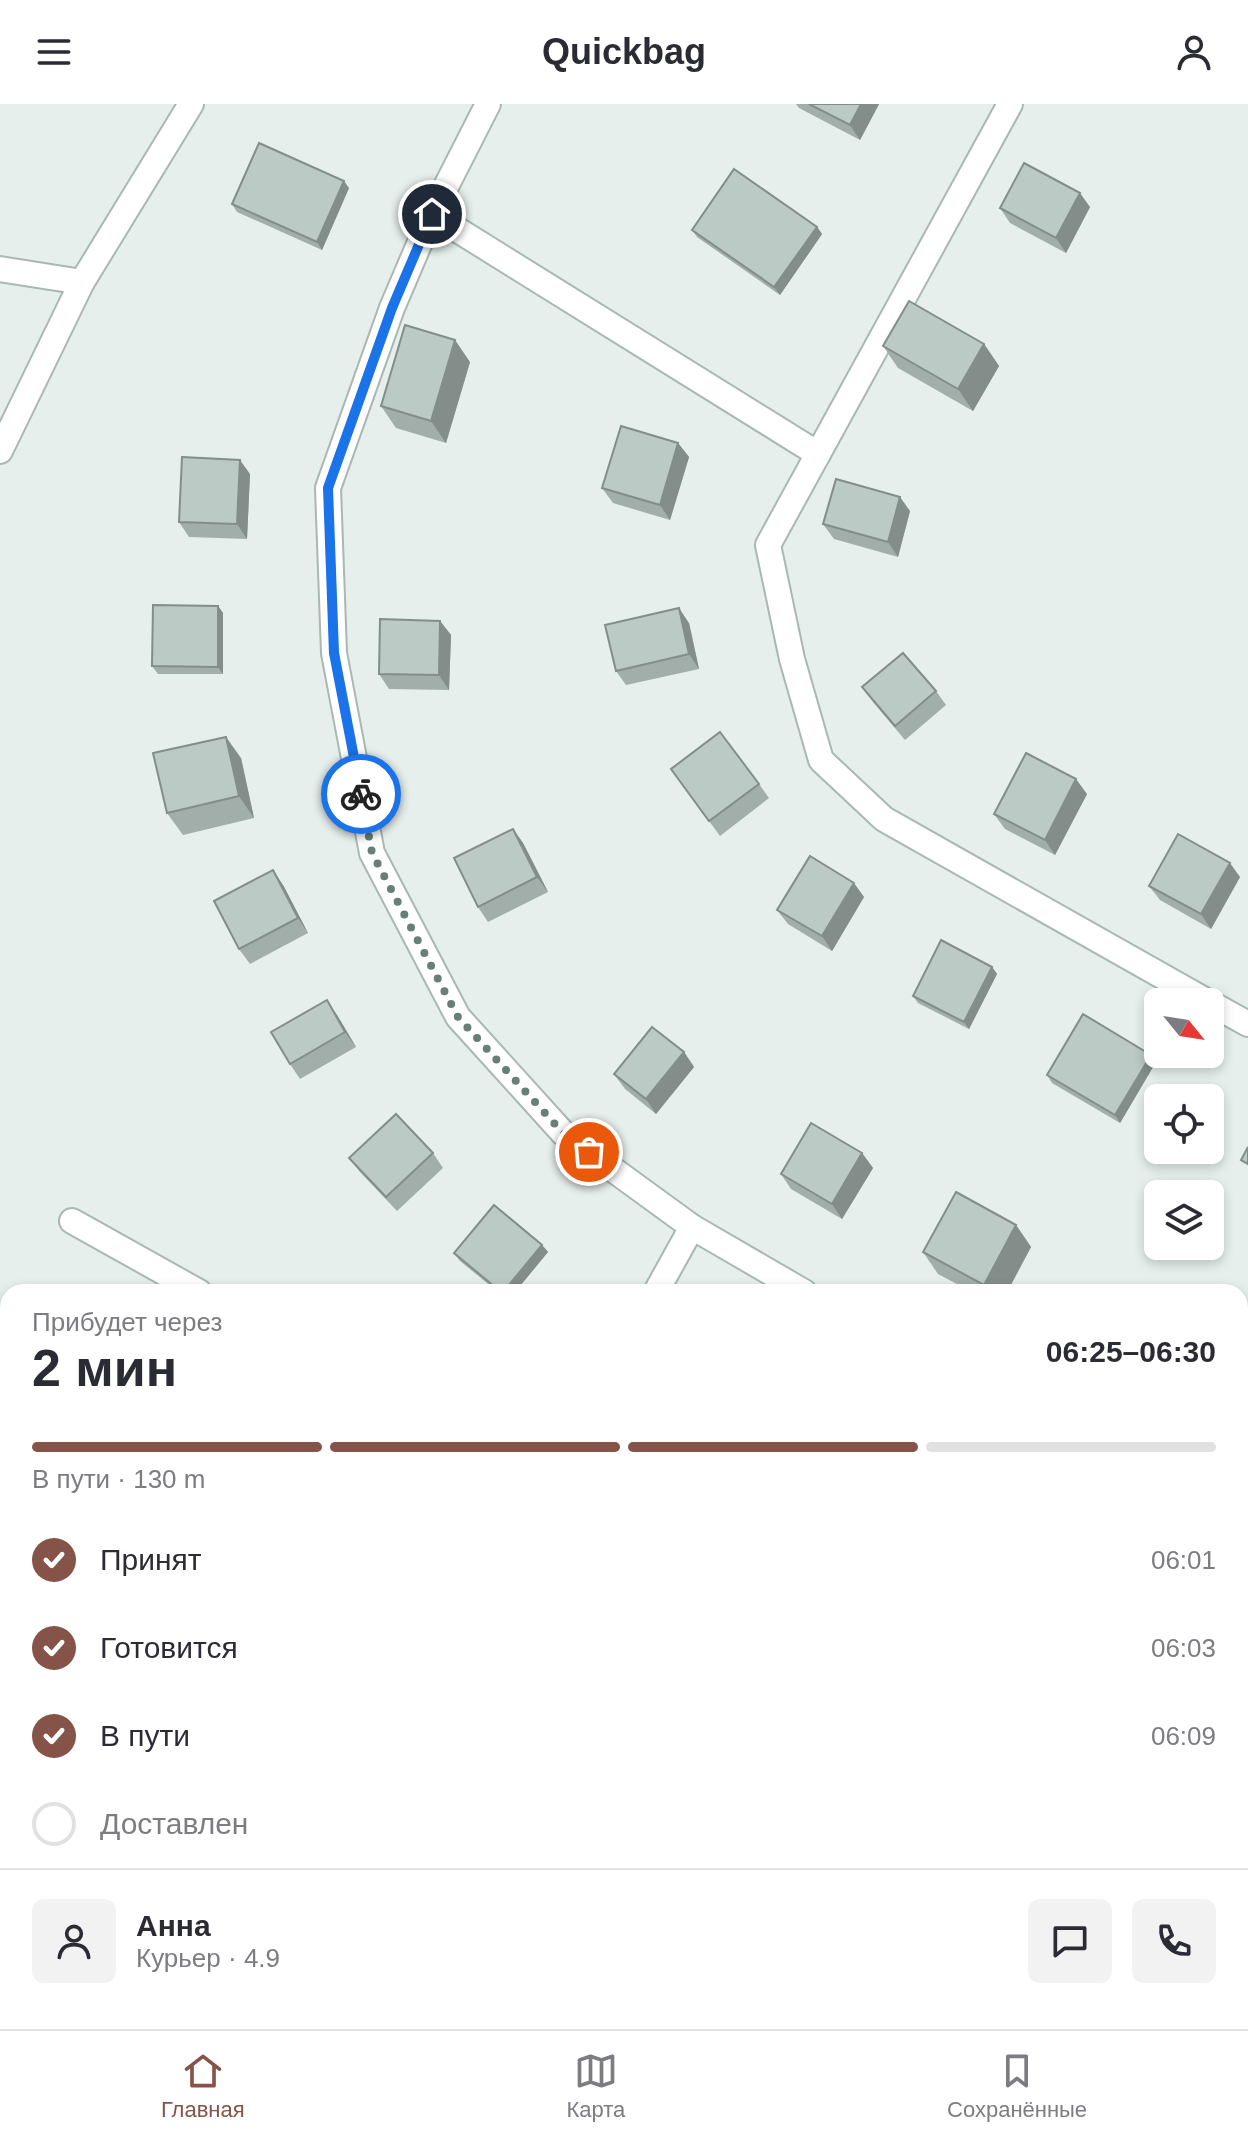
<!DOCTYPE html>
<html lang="ru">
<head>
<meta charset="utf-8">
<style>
  body { margin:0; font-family:Helvetica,sans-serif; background:#f2f2f3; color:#2b2b33; height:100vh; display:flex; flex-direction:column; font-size:30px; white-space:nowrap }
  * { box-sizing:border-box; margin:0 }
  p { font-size:26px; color:#7c7c81 }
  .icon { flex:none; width:44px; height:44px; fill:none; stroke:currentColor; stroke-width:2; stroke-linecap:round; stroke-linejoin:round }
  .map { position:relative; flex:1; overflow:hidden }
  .details { position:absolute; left:0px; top:1180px; width:1248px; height:746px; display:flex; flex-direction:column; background:#fff; border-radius:24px 24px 0 0; box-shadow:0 4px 12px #0003 }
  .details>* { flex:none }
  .needle { width:52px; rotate:120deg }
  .fabs { position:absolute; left:1144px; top:884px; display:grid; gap:16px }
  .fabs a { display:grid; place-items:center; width:80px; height:80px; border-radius:12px; background:#fff; box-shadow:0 4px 12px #0003; font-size:40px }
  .pin { position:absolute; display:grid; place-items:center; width:68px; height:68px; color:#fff; margin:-34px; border:4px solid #fff; border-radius:50%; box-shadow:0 2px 8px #0007 }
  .courier { position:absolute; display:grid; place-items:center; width:80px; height:80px; margin:-40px; border:6px solid #1a73e8; border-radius:50%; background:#fff; color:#222; box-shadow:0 2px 10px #0007 }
  .headline em { font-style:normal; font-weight:800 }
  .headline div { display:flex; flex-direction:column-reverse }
  .headline { display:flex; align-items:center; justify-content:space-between; height:136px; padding:0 32px }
  h1 { font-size:52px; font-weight:800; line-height:60px }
  .bar { display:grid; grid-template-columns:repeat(4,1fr); gap:12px 8px; align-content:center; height:96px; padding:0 32px }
  .bar i { height:10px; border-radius:6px; background:#e1e1e2 }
  .bar .selected { background:#855347 }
  .bar p { grid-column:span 4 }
  .line { display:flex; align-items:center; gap:20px; padding:0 32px; border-top:2px solid #e1e1e2 }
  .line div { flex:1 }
  .round { display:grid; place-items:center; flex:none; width:84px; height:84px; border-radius:12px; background:#f2f2f3 }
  ol { padding:0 32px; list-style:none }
  li { display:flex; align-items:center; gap:24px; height:88px }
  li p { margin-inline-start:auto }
  li .icon { padding:8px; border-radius:50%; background:#855347; color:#fff; stroke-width:4 }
  li:last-child { color:#7c7c81 }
  li i { width:44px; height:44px; border:4px solid #e1e1e2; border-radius:50% }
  header { display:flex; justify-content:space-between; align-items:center; height:104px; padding:0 32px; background:#fff; font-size:36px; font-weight:800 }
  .dock { display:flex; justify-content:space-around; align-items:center; height:112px; border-top:2px solid #e1e1e2; background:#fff; font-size:22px; color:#7c7c81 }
  .dock a { display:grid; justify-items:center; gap:4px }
  .dock .selected { color:#855347 }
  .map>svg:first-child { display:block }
  .green { fill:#bfe0c8 }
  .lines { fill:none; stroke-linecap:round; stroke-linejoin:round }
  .minor-casing { stroke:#a8b8b2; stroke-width:28 }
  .minor { stroke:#fff; stroke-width:24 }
  .wall { fill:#a1aea9 }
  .shaded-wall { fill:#838d89 }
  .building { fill:#bbcac4; stroke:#838d89; stroke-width:2 }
  .done { stroke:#687f78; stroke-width:8; stroke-dasharray:0 14.4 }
  .route { stroke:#1a73e8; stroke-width:10 }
</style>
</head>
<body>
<header><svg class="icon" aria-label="menu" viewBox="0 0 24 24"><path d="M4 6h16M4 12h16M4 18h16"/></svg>Quickbag<svg class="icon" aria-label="person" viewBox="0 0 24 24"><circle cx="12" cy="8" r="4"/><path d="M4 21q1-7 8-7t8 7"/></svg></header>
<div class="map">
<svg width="1248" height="1925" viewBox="0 0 1248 1925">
  <rect width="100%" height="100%" fill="#e6efeb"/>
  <polygon class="green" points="0,1688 8,1691 8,1918 621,1918 640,1925 0,1925"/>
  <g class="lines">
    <g class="minor-casing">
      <g id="minor">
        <polyline points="488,0 432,110 392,204 328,384 334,549 372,749 458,913 563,1029 692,1123 804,1188"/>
        <polyline points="1010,0 768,441 792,555 821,656 884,715 1208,898"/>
        <polyline points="432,110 818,350"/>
        <polyline points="0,165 82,178"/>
        <polyline points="0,347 82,178 191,0"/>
        <polyline points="1210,899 1248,920"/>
        <polyline points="72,1117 199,1188"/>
        <polyline points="656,1188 692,1123"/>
        <polyline points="1240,1389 1248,1376"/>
        <polyline points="1240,1447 1248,1452"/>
        <polyline points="915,1925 923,1918"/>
      </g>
    </g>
    <use href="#minor" class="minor"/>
  </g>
  <g class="wall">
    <polygon points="796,0 879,0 860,36 799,4"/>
    <polygon points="349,84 322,146 237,108 232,100"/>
    <polygon points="1090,103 1066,149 1010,119 1000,104"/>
    <polygon points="817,123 822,130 780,191 697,133 692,126"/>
    <polygon points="984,240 999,262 973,307 898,264 883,242"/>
    <polygon points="470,258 446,339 396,324 381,302"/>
    <polygon points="678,339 689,353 670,416 613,399 602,384"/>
    <polygon points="250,370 247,435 189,433 179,418"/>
    <polygon points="910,407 898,453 834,435 823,420"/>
    <polygon points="218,502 223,509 223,570 158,570 152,562"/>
    <polygon points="440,517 451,531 449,586 389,585 379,570"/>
    <polygon points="689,519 699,565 626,581 616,567"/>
    <polygon points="862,583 936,587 946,601 905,636 873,598"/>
    <polygon points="241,654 254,714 183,731 167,709"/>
    <polygon points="671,665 759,680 769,694 720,732"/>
    <polygon points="1087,690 1055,751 1005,725 994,710"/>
    <polygon points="513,725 523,739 548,788 488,818 478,803"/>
    <polygon points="1240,773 1211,825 1160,796 1149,782"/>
    <polygon points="283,781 308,829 250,860 239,845"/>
    <polygon points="864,793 832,847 788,820 777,806"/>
    <polygon points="992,863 997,870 969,925 918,899 913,892"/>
    <polygon points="337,911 356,943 300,975 290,960"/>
    <polygon points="684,948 694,963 656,1010 625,985 614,970"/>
    <polygon points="1151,951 1156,958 1120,1019 1052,979 1047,971"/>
    <polygon points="433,1049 443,1064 397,1107 360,1068 349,1054"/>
    <polygon points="862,1049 873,1064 842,1115 791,1085 781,1070"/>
    <polygon points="1016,1121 1031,1143 1007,1188 972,1188 938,1170 923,1148"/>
    <polygon points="542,1141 548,1148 515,1188 498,1188 460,1157 454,1149"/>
    <polygon points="748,1918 780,1918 774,1925 755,1925"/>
  </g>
  <g class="shaded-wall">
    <polygon points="861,0 879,0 860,36 850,21"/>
    <polygon points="344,77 349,84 322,146 317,138"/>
    <polygon points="1080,89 1090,103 1066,149 1056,134"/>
    <polygon points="817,123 822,130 780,191 774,183"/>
    <polygon points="455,236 470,258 446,339 431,317"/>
    <polygon points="984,240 999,262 973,307 958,285"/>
    <polygon points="678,339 689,353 670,416 660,401"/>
    <polygon points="240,356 250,370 247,435 237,420"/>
    <polygon points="900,393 910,407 898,453 888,438"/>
    <polygon points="218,502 223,509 223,570 218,563"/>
    <polygon points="679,504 689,519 699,565 689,550"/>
    <polygon points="440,517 451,531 449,586 439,571"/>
    <polygon points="226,633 241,654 254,714 239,692"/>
    <polygon points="1076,675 1087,690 1055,751 1045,736"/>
    <polygon points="513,725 523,739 548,788 537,773"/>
    <polygon points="1230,759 1240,773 1211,825 1201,810"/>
    <polygon points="273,766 283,781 308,829 298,814"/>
    <polygon points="854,779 864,793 832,847 822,832"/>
    <polygon points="992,863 997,870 969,925 964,918"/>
    <polygon points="327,896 337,911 356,943 345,928"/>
    <polygon points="684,948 694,963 656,1010 646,995"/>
    <polygon points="1151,951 1156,958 1120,1019 1115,1011"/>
    <polygon points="862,1049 873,1064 842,1115 832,1100"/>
    <polygon points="1016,1121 1031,1143 1007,1188 989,1188 984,1181"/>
    <polygon points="542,1141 548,1148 515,1188 503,1188"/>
    <polygon points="1248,1588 1248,1632 1240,1645 1240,1600"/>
    <polygon points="754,1918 780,1918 774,1925 759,1925"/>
  </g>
  <g class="building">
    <polygon points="809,0 861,0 850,21"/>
    <polygon points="259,39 344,77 317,138 232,100"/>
    <polygon points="1024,59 1080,89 1056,134 1000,104"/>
    <polygon points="734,65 817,123 774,183 692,126"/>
    <polygon points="909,197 984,240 958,285 883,242"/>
    <polygon points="405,221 455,236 431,317 381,302"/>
    <polygon points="621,322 678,339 660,401 602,384"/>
    <polygon points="182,353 240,356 237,420 179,418"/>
    <polygon points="836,375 900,393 888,438 823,420"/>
    <polygon points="153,501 218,502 218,563 152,562"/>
    <polygon points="679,504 689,550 616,567 605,521"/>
    <polygon points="380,515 440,517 439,571 379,570"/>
    <polygon points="903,549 936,587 895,622 862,583"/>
    <polygon points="720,628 759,680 709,717 671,665"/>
    <polygon points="226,633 239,692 167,709 153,649"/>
    <polygon points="1026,649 1076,675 1045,736 994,710"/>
    <polygon points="513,725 537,773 478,803 454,754"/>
    <polygon points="1178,730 1230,759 1201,810 1149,782"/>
    <polygon points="810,752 854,779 822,832 777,806"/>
    <polygon points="273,766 298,814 239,845 214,797"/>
    <polygon points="941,836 992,863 964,918 913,892"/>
    <polygon points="327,896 345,928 290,960 271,928"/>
    <polygon points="1083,910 1151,951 1115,1011 1047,971"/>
    <polygon points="652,923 684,948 646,995 614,970"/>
    <polygon points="396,1010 433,1049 386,1093 349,1054"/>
    <polygon points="811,1019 862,1049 832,1100 781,1070"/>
    <polygon points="1248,1043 1248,1060 1241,1056"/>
    <polygon points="956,1088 1016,1121 984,1181 923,1148"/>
    <polygon points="494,1101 542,1141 503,1188 501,1188 454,1149"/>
    <polygon points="1240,1581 1248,1586 1240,1600"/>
    <polygon points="1027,1918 1088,1918 1094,1925 1032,1925"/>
  </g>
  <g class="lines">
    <polyline class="done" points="361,690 372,749 458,913 563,1029 589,1048"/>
    <polyline class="route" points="361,690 334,549 328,384 392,204 432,110"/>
  </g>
</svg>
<div class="fabs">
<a><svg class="needle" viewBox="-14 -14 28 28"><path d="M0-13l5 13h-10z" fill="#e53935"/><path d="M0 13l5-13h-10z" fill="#7c7c81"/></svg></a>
<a><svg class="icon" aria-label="locate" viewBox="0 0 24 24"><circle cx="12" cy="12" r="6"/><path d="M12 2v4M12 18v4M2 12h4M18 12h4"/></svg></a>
<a><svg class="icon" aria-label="layers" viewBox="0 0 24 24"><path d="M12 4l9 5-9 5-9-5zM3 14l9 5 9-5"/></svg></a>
</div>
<div class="pin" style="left:589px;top:1048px;background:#ea580c"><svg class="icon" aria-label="bag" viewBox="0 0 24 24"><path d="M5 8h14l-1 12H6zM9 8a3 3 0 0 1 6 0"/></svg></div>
<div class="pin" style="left:432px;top:110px;background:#1f2937"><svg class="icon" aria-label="home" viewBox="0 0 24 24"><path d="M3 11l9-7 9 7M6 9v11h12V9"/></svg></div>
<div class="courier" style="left:361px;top:690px"><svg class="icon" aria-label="bike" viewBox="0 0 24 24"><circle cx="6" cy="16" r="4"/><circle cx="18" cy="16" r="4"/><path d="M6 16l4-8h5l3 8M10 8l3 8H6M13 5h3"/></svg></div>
<section class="details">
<div class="headline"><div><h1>2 мин</h1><p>Прибудет через</p></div><em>06:25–06:30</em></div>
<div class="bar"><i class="selected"></i><i class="selected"></i><i class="selected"></i><i></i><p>В пути · 130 m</p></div>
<ol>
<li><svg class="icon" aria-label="check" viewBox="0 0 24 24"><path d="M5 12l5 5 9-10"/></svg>Принят<p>06:01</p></li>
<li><svg class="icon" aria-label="check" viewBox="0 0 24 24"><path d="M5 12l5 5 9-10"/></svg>Готовится<p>06:03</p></li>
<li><svg class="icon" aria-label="check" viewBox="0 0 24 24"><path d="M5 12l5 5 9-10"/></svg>В пути<p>06:09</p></li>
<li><i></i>Доставлен</li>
</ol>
<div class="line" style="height:144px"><a class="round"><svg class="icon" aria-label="person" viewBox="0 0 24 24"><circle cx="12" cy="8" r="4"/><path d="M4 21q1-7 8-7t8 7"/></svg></a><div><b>Анна</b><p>Курьер · 4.9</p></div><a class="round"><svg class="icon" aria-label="chat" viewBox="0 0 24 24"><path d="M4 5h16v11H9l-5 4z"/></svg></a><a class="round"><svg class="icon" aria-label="phone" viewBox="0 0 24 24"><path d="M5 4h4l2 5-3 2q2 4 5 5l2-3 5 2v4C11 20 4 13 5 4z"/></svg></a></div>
</section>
</div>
<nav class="dock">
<a class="selected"><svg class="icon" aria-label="home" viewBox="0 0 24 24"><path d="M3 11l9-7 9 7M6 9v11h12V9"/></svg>Главная</a>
<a><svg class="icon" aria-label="map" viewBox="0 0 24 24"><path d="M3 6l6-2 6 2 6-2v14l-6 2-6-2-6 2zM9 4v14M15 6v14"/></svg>Карта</a>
<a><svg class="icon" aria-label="saved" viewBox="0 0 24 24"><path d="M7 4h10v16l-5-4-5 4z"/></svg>Сохранённые</a>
</nav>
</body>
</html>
